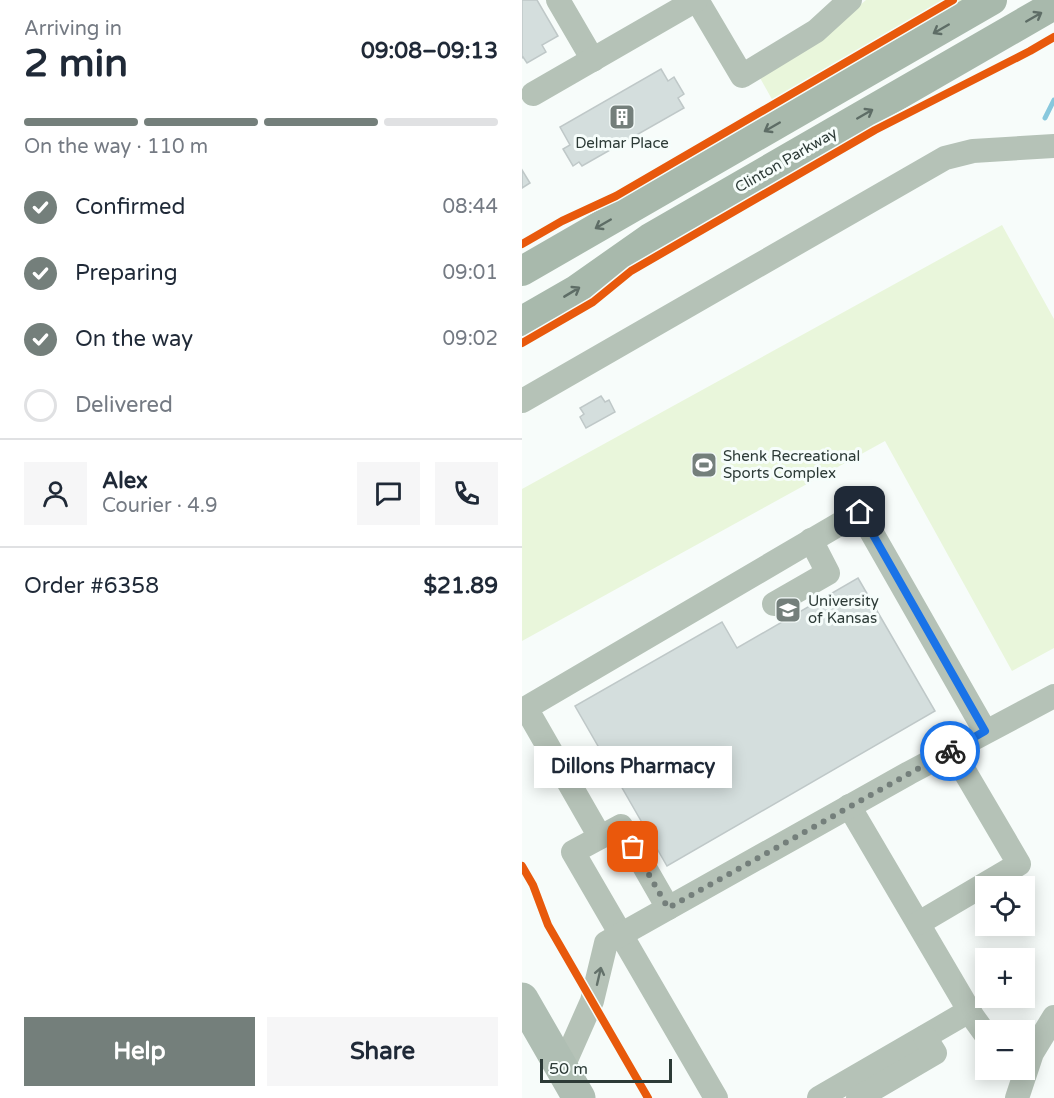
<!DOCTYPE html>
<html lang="en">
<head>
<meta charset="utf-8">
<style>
  body { margin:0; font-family:"Varela Round",sans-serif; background:#f6f6f7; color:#1f2937; height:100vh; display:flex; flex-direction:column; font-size:22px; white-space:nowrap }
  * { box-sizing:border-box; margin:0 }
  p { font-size:20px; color:#747a83 }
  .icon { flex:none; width:33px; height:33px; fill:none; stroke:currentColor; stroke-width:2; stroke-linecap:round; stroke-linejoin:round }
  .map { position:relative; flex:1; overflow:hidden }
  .panel { display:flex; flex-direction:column; background:#fff; width:522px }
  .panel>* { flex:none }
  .controls { position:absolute; left:453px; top:876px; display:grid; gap:12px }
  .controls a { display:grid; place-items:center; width:60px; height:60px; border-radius:0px; background:#fff; box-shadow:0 3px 15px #0003; font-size:30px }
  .scale { position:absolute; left:18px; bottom:15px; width:132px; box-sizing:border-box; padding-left:6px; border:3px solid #2d3b37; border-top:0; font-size:16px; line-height:21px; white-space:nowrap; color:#2d3b37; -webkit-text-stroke:4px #f6fdfb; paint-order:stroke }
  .pin { position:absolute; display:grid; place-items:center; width:51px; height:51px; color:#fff; margin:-26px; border-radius:12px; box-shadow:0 3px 9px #0006 }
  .courier { position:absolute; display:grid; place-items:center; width:60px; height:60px; margin:-30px; border:4px solid #1a73e8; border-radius:50%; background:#fff; color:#222; box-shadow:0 2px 8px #0007 }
  .bubble { position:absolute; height:42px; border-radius:0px; background:#fff; box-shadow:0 3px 15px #0003; font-size:20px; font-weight:700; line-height:42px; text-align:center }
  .head em { font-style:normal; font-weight:700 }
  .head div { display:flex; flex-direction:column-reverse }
  .head { display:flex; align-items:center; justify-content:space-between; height:102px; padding:0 24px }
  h1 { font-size:39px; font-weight:700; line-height:45px }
  .bar { display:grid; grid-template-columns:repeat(4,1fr); gap:9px 6px; align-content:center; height:72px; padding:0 24px }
  .bar i { height:8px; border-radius:4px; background:#e0e1e3 }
  .bar .selected { background:#747f7b }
  .bar p { grid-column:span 4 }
  .line { display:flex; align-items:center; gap:15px; padding:0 24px; border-top:2px solid #e0e1e3 }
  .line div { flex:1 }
  .round { display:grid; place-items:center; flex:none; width:63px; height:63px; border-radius:0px; background:#f6f6f7 }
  ol { padding:0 24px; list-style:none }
  li { display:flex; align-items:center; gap:18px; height:66px }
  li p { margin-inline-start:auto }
  li .icon { padding:6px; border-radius:50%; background:#747f7b; color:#fff; stroke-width:4 }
  li:last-child { color:#747a83 }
  li i { width:33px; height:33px; border:3px solid #e0e1e3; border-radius:50% }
  .cta { display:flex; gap:12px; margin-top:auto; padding:12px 24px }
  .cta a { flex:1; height:69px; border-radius:0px; background:#747f7b; color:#fff; font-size:24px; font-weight:700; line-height:69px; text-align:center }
  .cta a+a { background:#f6f6f7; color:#1f2937 }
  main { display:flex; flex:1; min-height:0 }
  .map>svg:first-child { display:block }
  .green { fill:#e9f6db }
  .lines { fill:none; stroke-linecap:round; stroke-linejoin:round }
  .stream { stroke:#88c8dd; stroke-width:5 }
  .building { fill:#d4dedd; stroke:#bfc8c8; stroke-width:1.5 }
  .minor { stroke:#b5c2b7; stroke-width:24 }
  .major { stroke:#a8b9ac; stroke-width:30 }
  .highway { stroke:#afbeb3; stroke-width:33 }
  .cycleway-casing { stroke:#f6fdfb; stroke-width:11 }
  .cycleway { stroke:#e8590c; stroke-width:8 }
  .oneway { stroke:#5e6d66 }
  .oneway2 { stroke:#63716a }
  .done { stroke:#747f7b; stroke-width:6; stroke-dasharray:0 10.8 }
  .route { stroke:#1a73e8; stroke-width:8 }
  .labels { text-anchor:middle; stroke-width:6; stroke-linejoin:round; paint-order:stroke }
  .poi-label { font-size:15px; fill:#2d3b37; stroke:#f6fdfb; text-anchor:start }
  .street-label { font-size:15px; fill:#2d3b37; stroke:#f6fdfb }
</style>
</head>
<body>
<main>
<section class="panel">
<div class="head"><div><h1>2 min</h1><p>Arriving in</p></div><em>09:08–09:13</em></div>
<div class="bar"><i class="selected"></i><i class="selected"></i><i class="selected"></i><i></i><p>On the way · 110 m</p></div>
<ol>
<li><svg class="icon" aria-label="check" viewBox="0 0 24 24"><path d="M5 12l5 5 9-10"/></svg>Confirmed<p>08:44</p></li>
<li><svg class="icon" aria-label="check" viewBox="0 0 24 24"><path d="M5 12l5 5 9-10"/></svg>Preparing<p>09:01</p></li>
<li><svg class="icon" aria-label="check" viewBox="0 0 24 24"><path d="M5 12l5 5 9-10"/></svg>On the way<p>09:02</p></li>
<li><i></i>Delivered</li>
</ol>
<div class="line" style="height:108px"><a class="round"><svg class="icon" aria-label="person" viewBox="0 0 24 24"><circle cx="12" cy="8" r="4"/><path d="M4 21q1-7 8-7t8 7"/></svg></a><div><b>Alex</b><p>Courier · 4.9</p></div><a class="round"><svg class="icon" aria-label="chat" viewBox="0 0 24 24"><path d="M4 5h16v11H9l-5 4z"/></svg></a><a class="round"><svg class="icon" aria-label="phone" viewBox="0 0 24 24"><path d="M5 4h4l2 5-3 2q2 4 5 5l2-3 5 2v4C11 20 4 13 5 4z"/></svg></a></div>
<div class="line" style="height:78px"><div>Order #6358</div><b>$21.89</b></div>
<div class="cta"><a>Help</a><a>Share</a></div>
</section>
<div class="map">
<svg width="532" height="1098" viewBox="0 0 532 1098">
  <rect width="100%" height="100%" fill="#f7fcfa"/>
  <g class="green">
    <polygon points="344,0 445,0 256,110 238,78 293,44"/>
    <polygon points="480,225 532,319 532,648 490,671 363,441 0,641 0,489"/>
  </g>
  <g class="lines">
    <polyline class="stream" points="523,118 532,100"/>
  </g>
  <g class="building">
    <polygon points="0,0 15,0 36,36 20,45 24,52 5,63 1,57 0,58"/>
    <polygon points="139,69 146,81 152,77 162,94 156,98 162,108 60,166 57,162 51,166 41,149 48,145 38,127"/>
    <polygon points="0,170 8,183 0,188"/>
    <polygon points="79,396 83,402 87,400 93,412 64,428 58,417 62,414 58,408"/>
    <polygon points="336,578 413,711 145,866 53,706 200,622 215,648"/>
  </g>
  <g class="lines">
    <g class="minor">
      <polyline points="36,0 71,60"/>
      <polyline points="175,0 220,76 294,31 328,0"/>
      <polyline points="11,94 174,0"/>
      <polyline points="0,401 423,158 451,151 532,146"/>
      <polyline points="252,604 306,573 289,540"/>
      <polyline points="327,806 451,1017 464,1035"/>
      <polyline points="78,837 4,708 338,512 463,731"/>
      <polyline points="146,908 99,826 51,852 194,1098"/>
      <polyline points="397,923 497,864 430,750"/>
      <polyline points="40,1069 70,1001 84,943 387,773 532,696"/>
      <polyline points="297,1098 447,1011"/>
      <polyline points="336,1098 413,1053 403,1037"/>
      <polyline points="495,1098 510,1053 532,1017"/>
    </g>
    <g class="major">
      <polyline points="0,271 470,0"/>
      <polyline points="0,321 54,290 128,238 532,5"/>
    </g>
    <polyline class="highway" points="0,999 57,1098"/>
    <g class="cycleway-casing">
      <g id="cycleway">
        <polyline points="0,244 40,221 94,196 431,0"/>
        <polyline points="0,343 71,302 109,271 353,130 508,51 532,37"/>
        <polyline points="0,866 11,885 26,925 126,1098"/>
      </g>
    </g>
    <use href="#cycleway" class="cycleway"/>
  </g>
  <defs><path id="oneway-shaft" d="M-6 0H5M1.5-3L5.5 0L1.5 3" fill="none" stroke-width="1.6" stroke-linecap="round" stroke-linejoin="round" transform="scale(1.5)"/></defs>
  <g class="oneway">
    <use href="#oneway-shaft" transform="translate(512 17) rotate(-30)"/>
    <use href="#oneway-shaft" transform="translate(419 29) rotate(150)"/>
    <use href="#oneway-shaft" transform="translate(343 114) rotate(-30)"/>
    <use href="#oneway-shaft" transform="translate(250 127) rotate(150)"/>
    <use href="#oneway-shaft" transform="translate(81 224) rotate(150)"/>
    <use href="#oneway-shaft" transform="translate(50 292) rotate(-31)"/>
  </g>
  <use class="oneway2" href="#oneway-shaft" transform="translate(77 976) rotate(-77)"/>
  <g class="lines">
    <polyline class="done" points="111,847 146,908 428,751"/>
    <polyline class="route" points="338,512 463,731 428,751"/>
  </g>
  <defs>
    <g id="building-square" transform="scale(1.35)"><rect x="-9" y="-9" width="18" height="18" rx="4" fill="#747f7b" stroke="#f6fdfb"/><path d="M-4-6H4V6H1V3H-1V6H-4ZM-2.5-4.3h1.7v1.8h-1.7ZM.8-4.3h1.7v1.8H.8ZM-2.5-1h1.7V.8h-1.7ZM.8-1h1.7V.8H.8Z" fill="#fff"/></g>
    <g id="stadium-square" transform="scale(1.35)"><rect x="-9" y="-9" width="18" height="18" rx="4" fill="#747f7b" stroke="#f6fdfb"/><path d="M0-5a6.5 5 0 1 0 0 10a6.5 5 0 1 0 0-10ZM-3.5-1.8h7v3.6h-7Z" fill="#fff"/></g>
    <g id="university-square" transform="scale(1.35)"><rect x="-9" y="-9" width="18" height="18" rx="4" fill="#747f7b" stroke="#f6fdfb"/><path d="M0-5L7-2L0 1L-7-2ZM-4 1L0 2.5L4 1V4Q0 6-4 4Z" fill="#fff"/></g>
  </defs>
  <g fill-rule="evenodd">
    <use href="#building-square" x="100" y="117"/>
    <use href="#stadium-square" x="182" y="465"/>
    <use href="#university-square" x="266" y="610"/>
  </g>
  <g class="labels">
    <g class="poi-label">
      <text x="100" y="148" text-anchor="middle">Delmar Place</text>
      <text x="201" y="461">Shenk Recreational<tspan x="201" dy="17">Sports Complex</tspan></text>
      <text x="286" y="606">University<tspan x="286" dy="17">of Kansas</tspan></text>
    </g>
    <g class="street-label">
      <text transform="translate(264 160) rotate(-30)" y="5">Clinton Parkway</text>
    </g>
  </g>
</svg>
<div class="controls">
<a><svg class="icon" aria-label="locate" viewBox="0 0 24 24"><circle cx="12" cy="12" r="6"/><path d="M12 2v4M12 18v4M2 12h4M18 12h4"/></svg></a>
<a>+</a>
<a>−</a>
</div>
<div class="scale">50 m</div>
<div class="pin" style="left:111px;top:847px;background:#ea580c"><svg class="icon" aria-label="bag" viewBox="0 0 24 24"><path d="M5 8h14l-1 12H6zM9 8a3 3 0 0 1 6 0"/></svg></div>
<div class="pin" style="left:338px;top:512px;background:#1f2937"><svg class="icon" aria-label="home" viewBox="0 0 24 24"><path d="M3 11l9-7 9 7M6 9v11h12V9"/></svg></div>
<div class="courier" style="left:428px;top:751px"><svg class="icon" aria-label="bike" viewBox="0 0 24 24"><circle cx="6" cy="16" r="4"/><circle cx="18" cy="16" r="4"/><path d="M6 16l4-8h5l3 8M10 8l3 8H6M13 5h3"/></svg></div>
<div class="bubble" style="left:12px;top:746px;width:198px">Dillons Pharmacy</div>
</div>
</main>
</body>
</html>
